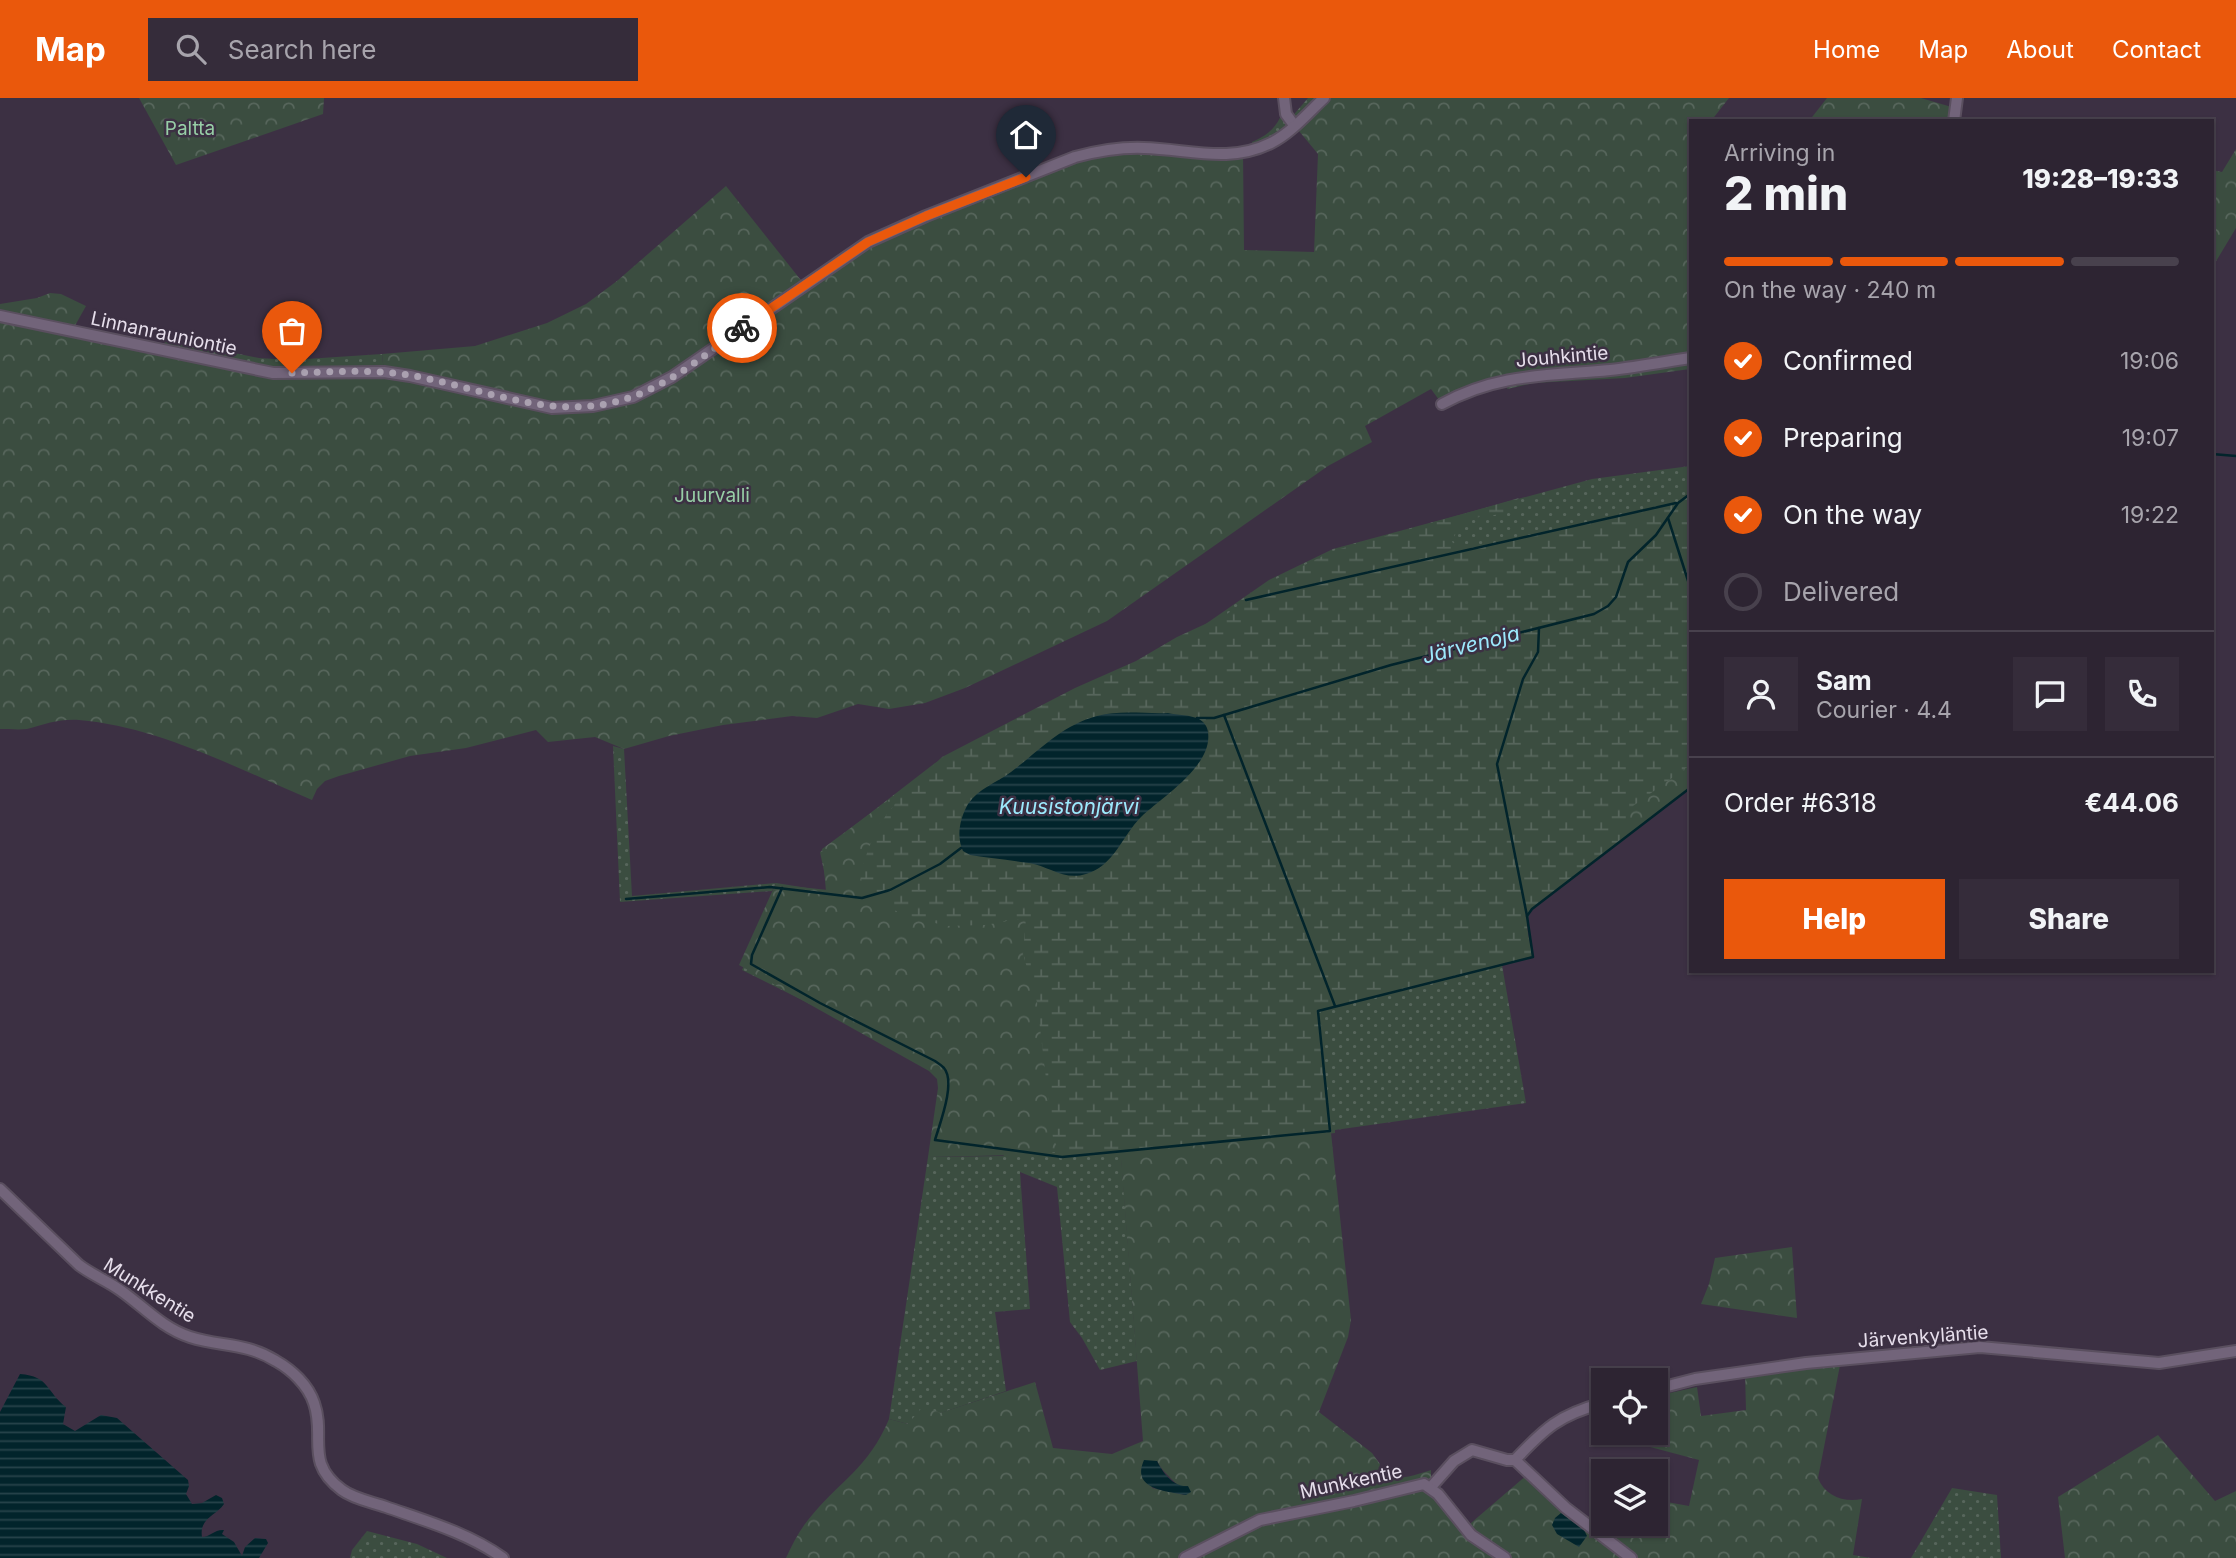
<!DOCTYPE html>
<html lang="en">
<head>
<meta charset="utf-8">
<style>
  body { margin:0; font-family:Inter,sans-serif; background:#352c3a; color:#f1f3f6; height:100vh; display:flex; flex-direction:column; font-size:26px; white-space:nowrap }
  * { box-sizing:border-box; margin:0 }
  p { font-size:23px; color:#a7a4ac }
  .icon { flex:none; width:38px; height:38px; fill:none; stroke:currentColor; stroke-width:2; stroke-linecap:round; stroke-linejoin:round }
  .map { position:relative; flex:1; overflow:hidden }
  .panel { position:absolute; left:1689px; top:21px; width:525px; height:854px; display:flex; flex-direction:column; background:#2d2432; border-radius:0px; box-shadow:0 2px 5px #0004,0 0 0 2px #48414d }
  .panel>* { flex:none }
  .fabs { position:absolute; left:1591px; top:1270px; display:grid; gap:14px }
  .fabs a { display:grid; place-items:center; width:77px; height:77px; border-radius:0px; background:#2d2432; box-shadow:0 2px 5px #0004,0 0 0 2px #48414d; font-size:35px }
  .pin { position:absolute; display:grid; place-items:center; width:60px; height:60px; color:#fff; margin:-72px -30px; border-radius:50% 50% 50% 0; rotate:-45deg; box-shadow:0 0 7px #0007 }
  .pin .icon { rotate:45deg }
  .courier { position:absolute; display:grid; place-items:center; width:70px; height:70px; margin:-35px; border:5px solid #ea580c; border-radius:50%; background:#fff; color:#222; box-shadow:0 2px 9px #0007 }
  .overview em { font-style:normal; font-weight:800 }
  .overview div { display:flex; flex-direction:column-reverse }
  .overview { display:flex; align-items:center; justify-content:space-between; height:119px; padding:0 35px }
  h1 { font-size:46px; font-weight:800; line-height:52px }
  .bar { display:grid; grid-template-columns:repeat(4,1fr); gap:10px 7px; align-content:center; height:84px; padding:0 35px }
  .bar i { height:9px; border-radius:5px; background:#48414d }
  .bar .selected { background:#ea580c }
  .bar p { grid-column:span 4 }
  .line { display:flex; align-items:center; gap:18px; padding:0 35px; border-top:2px solid #48414d }
  .line div { flex:1 }
  .round { display:grid; place-items:center; flex:none; width:74px; height:74px; border-radius:0px; background:#352c3a }
  ol { padding:0 35px; list-style:none }
  li { display:flex; align-items:center; gap:21px; height:77px }
  li p { margin-inline-start:auto }
  li .icon { padding:7px; border-radius:50%; background:#ea580c; color:#fff; stroke-width:4 }
  li:last-child { color:#a7a4ac }
  li i { width:38px; height:38px; border:4px solid #48414d; border-radius:50% }
  .action { display:flex; gap:14px; margin-top:auto; padding:14px 35px }
  .action a { flex:1; height:80px; border-radius:0px; background:#ea580c; color:#fff; font-size:28px; font-weight:800; line-height:80px; text-align:center }
  .action a+a { background:#352c3a; color:#f1f3f6 }
  header { display:flex; align-items:center; gap:42px; box-sizing:border-box; height:98px; padding:0 35px; background:#ea580c; color:#fff }
  header strong { font-size:33px }
  nav { display:flex; gap:38px; margin-inline-start:auto; font-size:24px }
  .search { width:490px; height:63px; background:#352c3a; display:flex; align-items:center; gap:18px; box-sizing:border-box; padding:0 24px; border-radius:0px; color:#a7a4ac; font-size:26px }
  .map>svg:first-child { display:block }
  .green { fill:url(#green-dots) }
  .forest { fill:url(#forest-crowns); fill-rule:evenodd }
  .wetland { fill:url(#wetland-marsh) }
  .water { fill:url(#water-rules) }
  .lines { fill:none; stroke-linecap:round; stroke-linejoin:round }
  .stream { stroke:#02242b; stroke-width:2.5 }
  .minor-casing { stroke:#5a4f5f; stroke-width:14 }
  .minor { stroke:#72647a; stroke-width:10 }
  .done { stroke:#aaa1b0; stroke-width:7; stroke-dasharray:0 12.6 }
  .route { stroke:#ea580c; stroke-width:9 }
  .labels { text-anchor:middle; stroke-width:5; stroke-linejoin:round; paint-order:stroke }
  .park-label { font-size:19px; fill:#97cea6; stroke:#3c3043 }
  .street-label { font-size:19px; fill:#e6deeb; stroke:#3c3043 }
  .water-label { font-size:21px; font-style:italic; fill:#9ce9fc; stroke:#3c3043 }
</style>
</head>
<body>
<header>
<strong>Map</strong>
<div class="search"><svg class="icon" aria-label="search" viewBox="0 0 24 24"><circle cx="10" cy="10" r="6"/><path d="M15 15l6 6"/></svg>Search here</div>
<nav><a>Home</a><a>Map</a><a>About</a><a>Contact</a></nav>
</header>
<div class="map">
<svg width="2236" height="1460" viewBox="0 0 2236 1460">
  <defs>
    <pattern id="green-dots" width="8" height="8" patternUnits="userSpaceOnUse" patternTransform="scale(1.75)"><rect width="8" height="8" fill="#3b4d40"/><path d="M2 2h.1M6 6h.1" fill="none" stroke="#57665c" stroke-width="1.8" stroke-linecap="round"/></pattern>
    <pattern id="forest-crowns" width="20" height="18" patternUnits="userSpaceOnUse" patternTransform="scale(1.75)"><rect width="20" height="18" fill="#3b4d40"/><path d="M2 6a3 3 0 1 1 6 0M12 15a3 3 0 1 1 6 0" fill="none" stroke="#57665c"/></pattern>
    <pattern id="wetland-marsh" width="20" height="14" patternUnits="userSpaceOnUse" patternTransform="scale(1.75)"><rect width="20" height="14" fill="#3b4d40"/><path d="M1 5h8M5 5V1M11 12h8M15 12V8" fill="none" stroke="#57665c"/></pattern>
    <pattern id="water-rules" width="6" height="5" patternUnits="userSpaceOnUse" patternTransform="scale(1.75)"><rect width="6" height="5" fill="#02242b"/><path d="M0 2.5h6" fill="none" stroke="#27434a"/></pattern>
  </defs>
  <rect width="100%" height="100%" fill="#3c3043"/>
  <g class="green">
    <path d="M 1308,0 L 1324,0 L 1294,27 L 1252,53 L 1252,44 C 1271,36 1277,28 1285,9 L 1290,21 Z"/>
    <polygon points="167,241 259,260 291,262 382,256 384,274 292,275 159,251"/>
    <polygon points="1690,368 1690,687 1329,909 1502,867 1526,1005 1335,1032 1335,1035 1121,1057 1137,1263 1100,1272 1082,1240 1070,1224 1057,1089 1020,1074 1030,1211 995,1214 1006,1293 908,1326 889,1321 928,1059 1004,1058 950,976 742,872 781,787 828,792 820,754 935,665 1184,541 1269,482 1333,451 1592,381"/>
    <polygon points="613,648 624,651 632,798 776,785 772,793 620,804"/>
    <polygon points="1952,1390 1997,1397 2001,1460 1911,1460"/>
    <polygon points="367,1433 417,1446 447,1460 350,1460 352,1452"/>
  </g>
  <g class="forest">
    <polygon points="139,0 324,0 323,16 176,67"/>
    <path d="M 1324,0 L 1729,0 L 1711,23 L 1690,23 L 1690,271 L 1625,280 L 1534,285 L 1507,291 L 1510,281 L 1442,306 L 1431,291 L 1365,328 L 1372,344 L 1328,368 L 1107,523 L 965,590 L 925,605 L 889,611 L 858,606 L 817,620 L 792,618 L 723,627 L 669,638 L 624,651 L 595,639 L 548,644 L 536,632 L 466,650 L 410,658 L 339,678 L 325,683 L 317,691 L 312,702 C 238,671 160,629 79,622 C 57,621 47,626 27,631 C 19,632 8,631 0,631 L 0,206 L 37,200 L 50,195 L 61,196 L 86,208 L 72,233 L 250,271 L 384,274 L 382,256 L 475,248 L 547,225 L 586,206 L 617,183 L 726,88 L 804,186 L 851,154 L 1097,54 L 1243,55 L 1244,152 L 1314,154 L 1318,56 L 1294,27 Z"/>
    <polygon points="1827,0 1921,0 1955,10 1954,23 1809,23"/>
    <polygon points="2236,51 2236,130 2212,170 2212,72 2222,74"/>
    <path d="M 1690,396 L 1690,690 L 1532,811 C 1522,825 1530,843 1533,859 L 1318,913 L 1351,1222 L 1348,1239 L 1319,1314 L 1372,1355 L 1380,1366 L 1378,1375 C 1397,1384 1412,1378 1431,1372 L 1431,1389 L 1464,1431 L 1528,1376 L 1592,1431 L 1603,1418 L 1603,1426 L 1656,1426 L 1656,1402 L 1689,1408 L 1699,1362 L 1639,1346 L 1637,1335 L 1656,1335 L 1656,1298 L 1697,1289 L 1701,1318 L 1746,1312 L 1745,1274 L 1841,1262 L 1818,1380 C 1825,1398 1844,1405 1862,1401 L 1853,1457 L 1871,1460 L 786,1460 C 792,1447 799,1433 808,1422 C 838,1384 869,1370 889,1321 L 908,1326 L 924,1307 L 940,1315 L 1035,1284 L 1053,1350 L 1112,1356 L 1143,1343 L 1120,1049 L 1019,1057 L 928,1059 L 938,990 L 937,981 L 929,973 L 739,867 L 776,785 L 826,793 L 822,751 L 932,670 L 900,699 L 876,731 L 860,774 L 984,827 L 1106,806 ZM 1157,1363 C 1164,1377 1178,1384 1185,1397 L 1152,1390 Z"/>
    <polygon points="1792,1149 1797,1220 1701,1206 1709,1186 1715,1160"/>
    <polygon points="2158,1337 2215,1403 2236,1393 2236,1460 2065,1460 2058,1399"/>
  </g>
  <path class="wetland" d="M 1690,396 L 1690,667 L 1633,708 L 1626,724 L 1625,740 L 1532,811 C 1522,825 1530,843 1533,859 L 1318,913 L 1330,1033 L 1062,1059 L 1053,1040 L 1037,904 L 1023,856 L 1026,819 L 984,827 L 946,828 L 906,817 L 877,805 L 863,790 L 860,774 L 876,731 L 900,699 L 942,659 L 1075,590 L 1136,563 L 1177,539 L 1227,516 L 1270,484 L 1333,453 L 1519,400 L 1502,416 L 1479,419 L 1459,428 L 1452,444 L 1461,450 L 1480,449 L 1678,405 Z"/>
  <g class="water">
    <path d="M 1168,615 C 1177,617 1191,617 1199,621 C 1204,624 1207,628 1208,634 C 1213,668 1162,699 1141,719 C 1122,738 1114,768 1086,776 C 1064,783 1049,768 1029,765 C 1009,762 989,760 970,757 L 963,753 C 956,738 960,720 968,706 C 979,690 996,685 1011,674 C 1039,653 1062,627 1097,618 C 1119,612 1145,616 1168,615 Z"/>
    <path d="M 20,1276 C 50,1278 46,1294 66,1309 L 63,1326 L 75,1333 L 101,1317 L 117,1320 L 188,1382 L 189,1388 L 186,1396 L 192,1406 L 202,1405 L 216,1397 L 222,1400 L 224,1406 C 216,1418 199,1420 202,1439 C 210,1439 215,1431 224,1432 L 222,1436 L 234,1444 L 242,1458 L 245,1449 L 255,1440 L 266,1441 L 268,1445 L 259,1460 L 0,1460 L 0,1314 Z"/>
    <path d="M 1144,1362 L 1157,1363 C 1163,1375 1173,1389 1188,1388 L 1191,1394 L 1186,1397 C 1165,1393 1131,1391 1144,1362 Z"/>
    <polygon points="1561,1415 1584,1432 1587,1438 1579,1449 1557,1436 1552,1427 1555,1420"/>
  </g>
  <g class="lines">
    <g class="stream">
      <polyline points="2212,356 2236,358"/>
      <polyline points="1668,420 1690,489"/>
      <polyline points="1246,502 1676,405"/>
      <polyline points="1224,617 1335,908"/>
      <polyline points="1197,620 1214,620 1391,567 1594,516 1608,508 1616,499 1628,464 1656,437 1678,405 1690,396"/>
      <path d="M 782,790 L 752,857 L 751,866 L 820,905 L 935,963 C 938,965 941,967 944,970 C 956,984 940,1025 935,1042 L 1062,1059 L 1330,1033 L 1318,913 L 1533,859 L 1527,818 L 1497,666 L 1523,581 L 1538,554 L 1539,530"/>
      <polyline points="626,801 770,789 862,800 890,792 940,766 961,750"/>
      <polyline points="1527,818 1532,811 1690,690"/>
    </g>
    <g class="minor-casing">
      <g id="minor">
        <polyline points="1284,0 1286,16 1294,27"/>
        <polyline points="1954,23 1957,0"/>
        <path d="M 0,218 L 273,275 L 384,274 L 410,278 L 552,310 L 593,308 L 633,299 L 672,279 L 868,144 L 926,118 L 1075,59 C 1098,53 1120,49 1144,50 C 1188,51 1229,66 1271,45 C 1291,35 1308,15 1324,0"/>
        <path d="M 1442,306 C 1498,275 1549,278 1610,272 C 1637,269 1664,264 1690,260"/>
        <path d="M 0,1091 L 79,1167 C 92,1177 106,1182 120,1192 C 143,1208 162,1230 190,1239 C 221,1249 245,1244 276,1263 C 292,1272 308,1287 314,1305 C 326,1339 304,1364 342,1392 C 354,1401 372,1404 386,1409 C 426,1423 468,1435 503,1460"/>
        <polyline points="1656,1291 1695,1281 1806,1265 1980,1249 2159,1265 2236,1253"/>
        <path d="M 1515,1362 C 1545,1330 1559,1317 1603,1305"/>
        <polyline points="1431,1389 1454,1363 1472,1352 1507,1362 1515,1362 1566,1410 1631,1460"/>
        <polyline points="1185,1460 1260,1422 1354,1403 1424,1386 1438,1396 1471,1437 1505,1460"/>
      </g>
    </g>
    <use href="#minor" class="minor"/>
  </g>
  <g class="lines">
    <path class="done" d="M 292,275 C 331,274 370,271 409,277 C 485,290 558,327 634,298 C 673,284 708,255 742,230"/>
    <polyline class="route" points="742,230 868,144 926,118 1026,79"/>
  </g>
  <g class="labels">
    <g class="park-label">
      <text x="190" y="37">Paltta</text>
      <text x="712" y="404">Juurvalli</text>
    </g>
    <g class="street-label">
      <text transform="translate(164 235) rotate(12)" y="7">Linnanrauniontie</text>
      <text transform="translate(1562 258) rotate(-5)" y="7">Jouhkintie</text>
      <text transform="translate(150 1192) rotate(32)" y="7">Munkkentie</text>
      <text transform="translate(1923 1238) rotate(-4)" y="7">Järvenkyläntie</text>
      <text transform="translate(1351 1383) rotate(-12)" y="7">Munkkentie</text>
    </g>
    <g class="water-label">
      <text transform="translate(1471 547) rotate(-14)" y="7">Järvenoja</text>
      <text x="1069" y="716">Kuusistonjärvi</text>
    </g>
  </g>
</svg>
<div class="fabs">
<a><svg class="icon" aria-label="locate" viewBox="0 0 24 24"><circle cx="12" cy="12" r="6"/><path d="M12 2v4M12 18v4M2 12h4M18 12h4"/></svg></a>
<a><svg class="icon" aria-label="layers" viewBox="0 0 24 24"><path d="M12 4l9 5-9 5-9-5zM3 14l9 5 9-5"/></svg></a>
</div>
<div class="pin" style="left:292px;top:275px;background:#ea580c"><svg class="icon" aria-label="bag" viewBox="0 0 24 24"><path d="M5 8h14l-1 12H6zM9 8a3 3 0 0 1 6 0"/></svg></div>
<div class="pin" style="left:1026px;top:79px;background:#1f2937"><svg class="icon" aria-label="home" viewBox="0 0 24 24"><path d="M3 11l9-7 9 7M6 9v11h12V9"/></svg></div>
<div class="courier" style="left:742px;top:230px"><svg class="icon" aria-label="bike" viewBox="0 0 24 24"><circle cx="6" cy="16" r="4"/><circle cx="18" cy="16" r="4"/><path d="M6 16l4-8h5l3 8M10 8l3 8H6M13 5h3"/></svg></div>
<section class="panel">
<div class="overview"><div><h1>2 min</h1><p>Arriving in</p></div><em>19:28–19:33</em></div>
<div class="bar"><i class="selected"></i><i class="selected"></i><i class="selected"></i><i></i><p>On the way · 240 m</p></div>
<ol>
<li><svg class="icon" aria-label="check" viewBox="0 0 24 24"><path d="M5 12l5 5 9-10"/></svg>Confirmed<p>19:06</p></li>
<li><svg class="icon" aria-label="check" viewBox="0 0 24 24"><path d="M5 12l5 5 9-10"/></svg>Preparing<p>19:07</p></li>
<li><svg class="icon" aria-label="check" viewBox="0 0 24 24"><path d="M5 12l5 5 9-10"/></svg>On the way<p>19:22</p></li>
<li><i></i>Delivered</li>
</ol>
<div class="line" style="height:126px"><a class="round"><svg class="icon" aria-label="person" viewBox="0 0 24 24"><circle cx="12" cy="8" r="4"/><path d="M4 21q1-7 8-7t8 7"/></svg></a><div><b>Sam</b><p>Courier · 4.4</p></div><a class="round"><svg class="icon" aria-label="chat" viewBox="0 0 24 24"><path d="M4 5h16v11H9l-5 4z"/></svg></a><a class="round"><svg class="icon" aria-label="phone" viewBox="0 0 24 24"><path d="M5 4h4l2 5-3 2q2 4 5 5l2-3 5 2v4C11 20 4 13 5 4z"/></svg></a></div>
<div class="line" style="height:91px"><div>Order #6318</div><b>€44.06</b></div>
<div class="action"><a>Help</a><a>Share</a></div>
</section>
</div>
</body>
</html>
